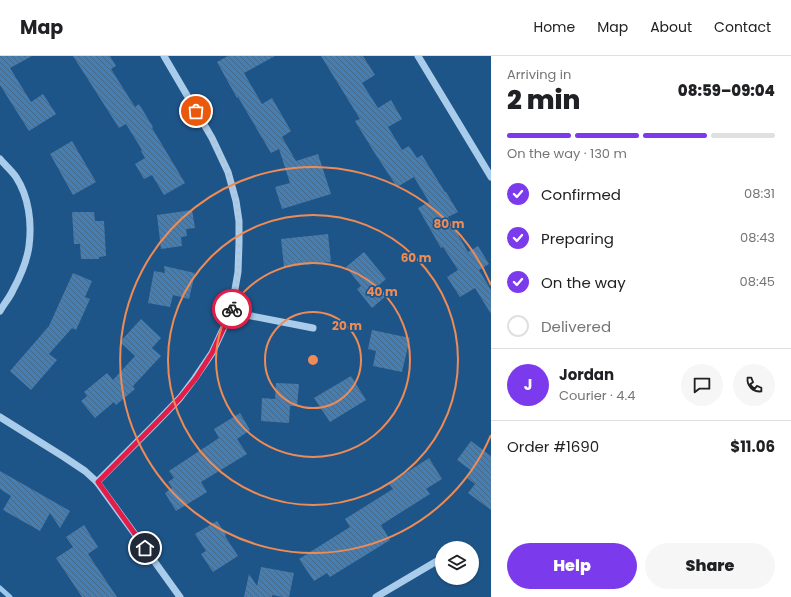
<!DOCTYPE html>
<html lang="en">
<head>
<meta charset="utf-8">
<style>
  body { margin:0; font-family:Poppins,sans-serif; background:#f6f6f6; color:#202124; height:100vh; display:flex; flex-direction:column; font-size:15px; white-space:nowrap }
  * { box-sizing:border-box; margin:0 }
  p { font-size:13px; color:#757577 }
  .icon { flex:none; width:22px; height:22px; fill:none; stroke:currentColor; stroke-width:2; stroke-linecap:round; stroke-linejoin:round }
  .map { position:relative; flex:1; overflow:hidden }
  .side { display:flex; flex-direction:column; background:#fff; width:300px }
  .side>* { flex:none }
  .tools { position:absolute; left:435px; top:485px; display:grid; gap:8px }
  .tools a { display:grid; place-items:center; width:44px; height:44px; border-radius:50%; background:#fff; box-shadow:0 1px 3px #0004; font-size:20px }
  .pin { position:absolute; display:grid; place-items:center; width:34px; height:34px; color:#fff; margin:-17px; border:2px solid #fff; border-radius:50%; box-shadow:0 1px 4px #0007 }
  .courier { position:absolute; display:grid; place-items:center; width:40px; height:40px; margin:-20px; border:3px solid #e11d48; border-radius:50%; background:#fff; color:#222; box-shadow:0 1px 5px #0007 }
  .headline em { font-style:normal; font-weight:800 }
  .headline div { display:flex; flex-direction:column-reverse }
  .headline { display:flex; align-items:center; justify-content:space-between; height:68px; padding:0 16px }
  h1 { font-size:26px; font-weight:800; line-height:30px }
  .bar { display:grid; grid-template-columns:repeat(4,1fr); gap:6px 4px; align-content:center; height:48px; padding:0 16px }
  .bar i { height:5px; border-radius:3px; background:#e0e0e0 }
  .bar .selected { background:#7c3aed }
  .bar p { grid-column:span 4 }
  .line { display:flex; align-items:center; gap:10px; padding:0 16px; border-top:1px solid #e0e0e0 }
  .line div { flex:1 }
  .round { display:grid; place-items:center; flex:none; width:42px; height:42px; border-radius:21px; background:#f6f6f6 }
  ol { padding:0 16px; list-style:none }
  li { display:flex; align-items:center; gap:12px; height:44px }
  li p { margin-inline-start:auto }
  li .icon { padding:4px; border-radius:50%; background:#7c3aed; color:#fff; stroke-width:4 }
  li:last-child { color:#757577 }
  li i { width:22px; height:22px; border:2px solid #e0e0e0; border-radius:50% }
  .action { display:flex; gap:8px; margin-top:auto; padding:8px 16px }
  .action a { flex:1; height:46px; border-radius:24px; background:#7c3aed; color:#fff; font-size:16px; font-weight:800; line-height:46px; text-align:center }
  .action a+a { background:#f6f6f6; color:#202124 }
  header { display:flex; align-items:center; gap:24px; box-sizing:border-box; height:56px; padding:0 20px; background:#fff; border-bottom:1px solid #e0e0e0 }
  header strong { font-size:19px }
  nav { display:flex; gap:22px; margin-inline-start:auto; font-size:14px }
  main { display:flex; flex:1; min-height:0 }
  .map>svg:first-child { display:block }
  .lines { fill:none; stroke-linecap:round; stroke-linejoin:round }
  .stream { stroke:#9dc8ed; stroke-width:5 }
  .building { fill:url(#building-back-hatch) }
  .minor { stroke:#a9cceb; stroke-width:7 }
  .done { stroke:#b0c4d6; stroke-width:4; stroke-dasharray:0 7.2 }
  .route { stroke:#e11d48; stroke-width:5 }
  .ring { fill:none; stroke:#ef8b55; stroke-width:2 }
  .centre { fill:#ef8b55; stroke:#1e5589; stroke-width:2 }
  .ring-label { font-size:12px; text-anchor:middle; font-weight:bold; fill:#ef8b55; stroke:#1e5589; stroke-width:3.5; stroke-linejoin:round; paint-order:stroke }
</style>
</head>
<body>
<header>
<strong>Map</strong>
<nav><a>Home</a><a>Map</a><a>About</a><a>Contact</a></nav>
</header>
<main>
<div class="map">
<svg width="491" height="541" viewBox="0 0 491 541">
  <defs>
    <pattern id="building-back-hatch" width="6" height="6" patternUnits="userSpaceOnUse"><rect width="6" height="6" fill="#477eb2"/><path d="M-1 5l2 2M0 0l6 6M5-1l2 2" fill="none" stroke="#496884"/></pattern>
  </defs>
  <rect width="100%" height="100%" fill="#1e5589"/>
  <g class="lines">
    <polyline class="stream" points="0,532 10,541"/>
  </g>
  <g class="building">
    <polygon points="0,0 32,0 10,12 31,46 43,38 56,58 29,75 0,29"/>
    <polygon points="73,0 110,0 116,10 111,13 135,51 139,48 153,71 152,72 185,127 164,139 152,119 144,123 135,108 145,102 141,95 142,94 126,68 119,72"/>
    <polygon points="228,0 275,0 244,17 262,48 272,42 291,75 282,81 296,105 318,98 331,138 282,153 275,131 290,127 279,93 271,97 238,41 237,42 217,6"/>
    <polygon points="321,0 363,0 375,19 362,27 378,52 391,44 402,63 388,71 402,94 409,90 417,102 422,99 445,136 446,136 458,156 448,161 468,196 478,190 489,208 479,214 491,234 491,258 475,232 460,241 447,221 458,214 443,191 441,192 418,152 429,146 414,121 397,131 374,96 355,65 360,63"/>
    <polygon points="72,85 96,126 73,139 50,98"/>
    <polygon points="192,154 195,172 186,173 187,180 181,181 182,190 161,193 157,159"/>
    <polygon points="72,156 94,156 95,165 104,165 106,200 99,201 99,203 81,203 80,188 74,188"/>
    <polygon points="328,178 331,206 284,211 281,183"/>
    <polygon points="364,196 386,223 378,230 386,240 372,252 357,233 361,230 346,211"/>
    <polygon points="164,210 195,217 189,243 173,239 170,251 148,247 154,215 165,217"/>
    <polygon points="73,217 92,225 85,241 90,243 76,274 72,272 49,298 57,304 31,334 10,315 49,270"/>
    <polygon points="141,263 161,282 152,292 161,300 133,330 135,333 116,349 114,346 95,362 81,345 87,340 84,336 107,317 113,324 135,300 120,286"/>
    <polygon points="372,274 410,282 402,316 373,310 376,295 368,293"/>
    <polygon points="351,320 366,344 330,366 314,342"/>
    <polygon points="276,327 299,328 297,350 290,350 289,367 261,365 262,342 275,343"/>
    <polygon points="240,357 250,374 237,383 247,398 201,426 207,436 176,455 165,437 172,432 168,426 174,422 169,415 219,382 214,373"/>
    <polygon points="471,385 491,400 491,454 468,437 475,428 467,422 472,415 457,404"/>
    <polygon points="429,402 442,423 426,433 430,438 381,469 390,484 330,521 327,517 314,525 299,503 350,471 345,463 393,433 389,428"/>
    <polygon points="0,415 70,455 60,472 50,457 40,475 3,454 11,440 0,433"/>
    <polygon points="217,465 226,479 225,480 238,500 213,516 201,498 206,495 195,478"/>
    <polygon points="84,469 98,491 88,498 117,541 82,541 56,502 73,491 66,481"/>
    <polygon points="261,511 294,517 289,541 283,541 272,539 272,541 244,541 249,518 257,530"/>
  </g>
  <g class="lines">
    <g class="minor">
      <polyline points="418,0 491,121"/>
      <path d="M 0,103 C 5,109 12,115 16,121 C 29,141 32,167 29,190 C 27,205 20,221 13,234 C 10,241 4,248 0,255"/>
      <polyline points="231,256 313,272"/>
      <polyline points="0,361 64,401 85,415 97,426 129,470 180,541"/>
      <polyline points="97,426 154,369 180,342 195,322 212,297 231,256 238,216 239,187 239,165 236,145 228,116 212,82 164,0"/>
      <polyline points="376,541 442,502"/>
    </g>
  </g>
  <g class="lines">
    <polyline class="done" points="196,55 212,82 228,116 236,146 239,165 239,187 238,216 232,253"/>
    <polyline class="route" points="145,492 98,426 163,360 180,342 196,322 212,297 231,256 232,253"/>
  </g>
  <g class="ring">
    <circle cx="313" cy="304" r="48"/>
    <circle cx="313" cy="304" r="97"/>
    <circle cx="313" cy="304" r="145"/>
    <path d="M491 379A193 193 0 1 1 491 229"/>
  </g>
  <circle cx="313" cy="304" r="6" class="centre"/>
  <g class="ring-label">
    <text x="449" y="172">80 m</text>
    <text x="416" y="206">60 m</text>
    <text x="382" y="240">40 m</text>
    <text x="347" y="274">20 m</text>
  </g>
</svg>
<div class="tools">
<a><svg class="icon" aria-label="layers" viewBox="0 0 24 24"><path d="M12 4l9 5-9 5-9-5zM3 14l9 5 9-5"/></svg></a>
</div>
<div class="pin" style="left:196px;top:55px;background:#ea580c"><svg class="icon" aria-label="bag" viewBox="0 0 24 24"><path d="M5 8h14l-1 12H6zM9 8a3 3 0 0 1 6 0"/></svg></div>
<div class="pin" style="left:145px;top:492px;background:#1f2937"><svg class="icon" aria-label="home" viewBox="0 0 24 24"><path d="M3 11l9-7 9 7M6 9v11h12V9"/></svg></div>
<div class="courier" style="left:232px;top:253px"><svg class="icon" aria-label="bike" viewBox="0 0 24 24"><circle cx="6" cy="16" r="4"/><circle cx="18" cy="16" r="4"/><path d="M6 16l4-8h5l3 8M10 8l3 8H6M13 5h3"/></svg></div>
</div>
<section class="side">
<div class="headline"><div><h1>2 min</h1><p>Arriving in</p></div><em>08:59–09:04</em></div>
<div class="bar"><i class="selected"></i><i class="selected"></i><i class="selected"></i><i></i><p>On the way · 130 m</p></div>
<ol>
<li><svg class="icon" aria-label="check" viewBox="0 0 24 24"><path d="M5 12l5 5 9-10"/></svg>Confirmed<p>08:31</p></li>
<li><svg class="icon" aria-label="check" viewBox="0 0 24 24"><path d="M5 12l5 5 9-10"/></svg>Preparing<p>08:43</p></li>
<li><svg class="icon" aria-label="check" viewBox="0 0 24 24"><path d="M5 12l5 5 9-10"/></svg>On the way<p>08:45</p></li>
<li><i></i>Delivered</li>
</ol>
<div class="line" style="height:72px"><b class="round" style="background:#7c3aed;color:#fff">J</b><div><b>Jordan</b><p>Courier · 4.4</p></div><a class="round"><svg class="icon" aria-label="chat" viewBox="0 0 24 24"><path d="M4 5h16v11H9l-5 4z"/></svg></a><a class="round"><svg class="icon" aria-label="phone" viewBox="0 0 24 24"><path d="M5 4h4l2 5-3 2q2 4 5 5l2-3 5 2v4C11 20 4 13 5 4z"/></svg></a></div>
<div class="line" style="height:52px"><div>Order #1690</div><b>$11.06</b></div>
<div class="action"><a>Help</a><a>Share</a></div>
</section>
</main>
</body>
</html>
